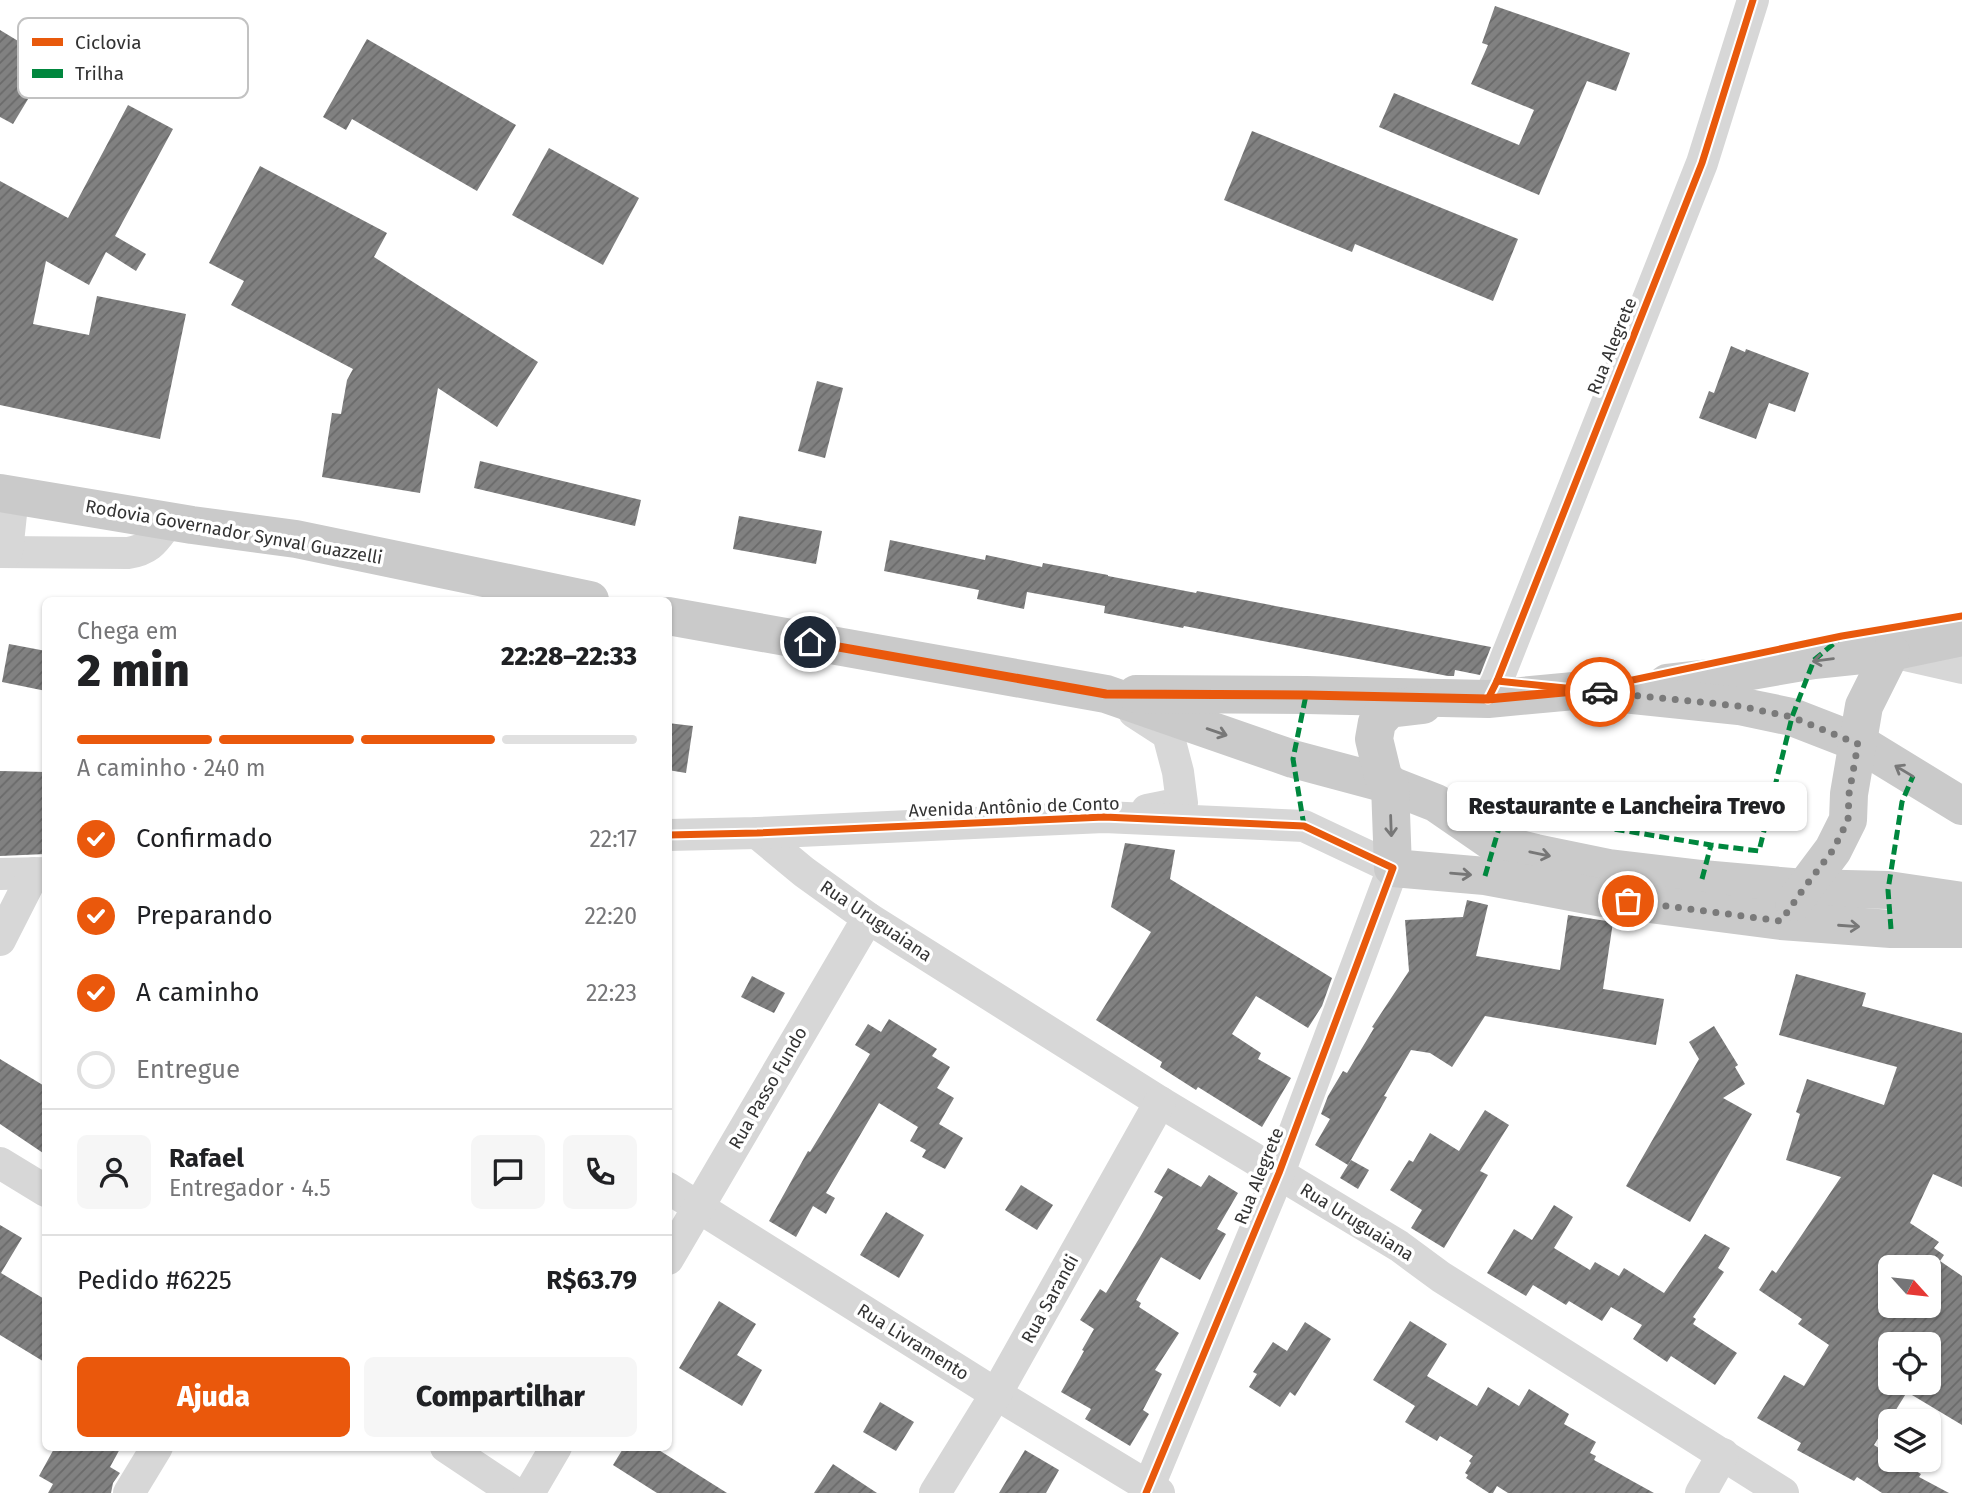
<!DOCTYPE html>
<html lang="pt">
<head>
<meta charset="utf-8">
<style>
  body { margin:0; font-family:"Fira Sans",sans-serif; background:#f6f6f6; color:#202124; height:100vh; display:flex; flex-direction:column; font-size:26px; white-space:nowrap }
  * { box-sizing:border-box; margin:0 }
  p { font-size:23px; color:#757577 }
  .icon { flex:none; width:38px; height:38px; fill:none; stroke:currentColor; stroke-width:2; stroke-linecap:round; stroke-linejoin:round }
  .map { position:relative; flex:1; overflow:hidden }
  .panel { position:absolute; left:42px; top:597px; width:630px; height:854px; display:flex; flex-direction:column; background:#fff; border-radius:10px; box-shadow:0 2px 5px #0004 }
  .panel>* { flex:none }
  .needle { width:46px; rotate:117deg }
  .tools { position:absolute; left:1878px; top:1255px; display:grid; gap:14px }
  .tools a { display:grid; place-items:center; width:63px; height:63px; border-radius:10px; background:#fff; box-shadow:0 2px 5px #0004; font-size:35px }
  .pin { position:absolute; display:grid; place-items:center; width:60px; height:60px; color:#fff; margin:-30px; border:4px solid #fff; border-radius:50%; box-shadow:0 2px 7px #0007 }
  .courier { position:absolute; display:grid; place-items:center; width:70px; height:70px; margin:-35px; border:5px solid #ea580c; border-radius:50%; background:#fff; color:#222; box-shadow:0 2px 9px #0007 }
  .bubble { position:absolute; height:49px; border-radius:10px; background:#fff; box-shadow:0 2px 5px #0004; font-size:23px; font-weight:800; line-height:49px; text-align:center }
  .overview em { font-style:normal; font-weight:800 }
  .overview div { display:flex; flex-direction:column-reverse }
  .overview { display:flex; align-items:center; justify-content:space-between; height:119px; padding:0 35px }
  h1 { font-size:46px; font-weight:800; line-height:52px }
  .bar { display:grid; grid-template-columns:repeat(4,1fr); gap:10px 7px; align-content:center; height:84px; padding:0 35px }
  .bar i { height:9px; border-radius:5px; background:#e0e0e0 }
  .bar .selected { background:#ea580c }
  .bar p { grid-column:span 4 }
  .line { display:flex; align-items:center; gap:18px; padding:0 35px; border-top:2px solid #e0e0e0 }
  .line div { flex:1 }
  .round { display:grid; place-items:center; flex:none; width:74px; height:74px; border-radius:10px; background:#f6f6f6 }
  ol { padding:0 35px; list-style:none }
  li { display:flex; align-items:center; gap:21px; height:77px }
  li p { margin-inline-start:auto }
  li .icon { padding:7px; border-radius:50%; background:#ea580c; color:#fff; stroke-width:4 }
  li:last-child { color:#757577 }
  li i { width:38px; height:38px; border:4px solid #e0e0e0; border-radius:50% }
  .cta { display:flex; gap:14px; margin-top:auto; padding:14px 35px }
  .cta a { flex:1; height:80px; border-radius:10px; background:#ea580c; color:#fff; font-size:28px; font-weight:800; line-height:80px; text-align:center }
  .cta a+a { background:#f6f6f6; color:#202124 }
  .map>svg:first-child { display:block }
  .building { fill:url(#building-hatch); fill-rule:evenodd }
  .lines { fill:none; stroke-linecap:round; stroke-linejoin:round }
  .minor { stroke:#d7d7d7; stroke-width:32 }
  .major { stroke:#cacaca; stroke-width:38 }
  .quiet { stroke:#00873e; stroke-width:5; stroke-dasharray:10 5; stroke-linecap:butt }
  .cycleway-casing { stroke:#fff; stroke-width:11 }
  .cycleway { stroke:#e8590c; stroke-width:7 }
  .oneway { stroke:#777 }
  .done { stroke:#7a7a7a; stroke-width:7; stroke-dasharray:0 12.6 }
  .route { stroke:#ea580c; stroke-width:9 }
  .labels { text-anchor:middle; stroke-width:7; stroke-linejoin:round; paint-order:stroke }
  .street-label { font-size:18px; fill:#333; stroke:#fff }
  .key { fill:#fff; stroke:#c2c2c2; stroke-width:2 }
  .key-label { font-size:19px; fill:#333 }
</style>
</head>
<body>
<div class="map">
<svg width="1962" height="1493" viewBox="0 0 1962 1493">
  <defs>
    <pattern id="building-hatch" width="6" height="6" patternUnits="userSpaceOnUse" patternTransform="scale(1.75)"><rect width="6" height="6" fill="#818181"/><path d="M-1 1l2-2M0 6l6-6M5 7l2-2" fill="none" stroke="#6a6a6a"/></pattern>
  </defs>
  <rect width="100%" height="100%" fill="#fff"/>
  <g class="building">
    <polygon points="1495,6 1630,53 1616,91 1587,81 1539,195 1379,127 1394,93 1519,145 1534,110 1471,84 1488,45 1482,43"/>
    <polygon points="0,30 51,61 13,124 0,117"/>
    <polygon points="367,39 516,125 477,191 352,119 346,130 323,117"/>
    <polygon points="128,105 173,129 115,236 146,254 136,271 106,252 89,285 46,261 33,324 89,335 97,296 186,314 160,439 0,405 0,181 68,218"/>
    <polygon points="1252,131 1518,239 1493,301 1355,244 1352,252 1224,200"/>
    <polygon points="549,148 639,198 603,265 512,215"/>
    <polygon points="260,166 387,233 374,257 538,362 497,427 438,388 420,493 322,477 332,413 341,414 347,380 353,369 231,305 244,281 209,263"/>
    <polygon points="1731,346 1745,352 1746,349 1809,373 1795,412 1769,403 1756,439 1699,418 1709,391 1714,393"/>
    <polygon points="817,381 843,388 825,458 798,451"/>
    <polygon points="480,461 641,500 635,526 474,488"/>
    <polygon points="739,516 822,531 816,564 733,549"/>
    <polygon points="890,540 985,560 986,555 1042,567 1043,563 1108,575 1108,576 1196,593 1197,591 1491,647 1480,675 1455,670 1454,676 1448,676 1184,626 1183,628 1104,613 1105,606 1027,592 1024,609 977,599 979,590 884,571"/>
    <polygon points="9,644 46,651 46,691 2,682"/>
    <polygon points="668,723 693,726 686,773 668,770"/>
    <polygon points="0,771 46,772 46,854 0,856"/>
    <polygon points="1125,843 1175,850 1170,879 1332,978 1322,1006 1308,1028 1256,996 1232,1034 1261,1053 1258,1059 1291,1078 1262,1127 1198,1087 1196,1090 1160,1067 1162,1062 1096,1020 1151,932 1111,907"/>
    <polygon points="1467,900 1488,905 1476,956 1560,970 1568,915 1613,922 1603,989 1664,999 1656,1045 1485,1016 1452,1067 1430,1053 1411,1050 1384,1096 1387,1097 1348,1165 1315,1145 1330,1119 1321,1114 1328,1096 1343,1071 1347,1073 1374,1028 1372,1027 1409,971 1405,920 1463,917"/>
    <path d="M 1796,974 L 1866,993 L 1862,1006 L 1962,1033 L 1962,1187 L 1933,1174 L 1910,1223 L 1939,1242 L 1934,1248 L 1944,1255 L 1940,1261 L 1962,1276 L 1962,1425 L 1907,1392 L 1874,1445 L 1890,1455 L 1890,1460 L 1897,1460 L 1921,1474 L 1919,1477 L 1949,1493 L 1882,1493 L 1857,1477 L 1854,1481 L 1797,1450 L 1801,1443 L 1757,1418 L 1784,1375 L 1804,1386 L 1829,1345 L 1798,1324 L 1802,1319 L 1759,1290 L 1772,1270 L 1776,1273 L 1841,1177 L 1786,1160 L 1800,1114 L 1796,1112 L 1807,1079 L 1884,1105 L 1897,1067 L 1779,1035 ZM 1890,1267 L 1928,1267 L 1928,1306 L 1890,1306 ZM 1890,1344 L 1928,1344 L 1928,1382 L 1890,1382 Z"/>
    <polygon points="752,976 785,993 774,1013 741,997"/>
    <polygon points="889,1019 937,1049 932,1056 950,1067 937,1088 954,1098 939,1124 963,1138 945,1169 922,1157 926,1150 910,1141 918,1127 879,1103 826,1193 835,1198 826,1214 813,1206 796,1237 769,1221 808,1151 810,1152 870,1054 855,1045 868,1024 881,1032"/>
    <polygon points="1714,1026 1738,1065 1735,1067 1745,1084 1723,1098 1752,1114 1690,1222 1626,1186 1699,1059 1689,1042"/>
    <polygon points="0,1059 46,1087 46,1155 0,1124"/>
    <polygon points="1485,1110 1509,1125 1480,1171 1488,1175 1444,1248 1411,1228 1422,1210 1390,1190 1409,1160 1413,1162 1430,1133 1459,1151"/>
    <polygon points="1351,1160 1369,1170 1358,1189 1340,1178"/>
    <polygon points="1168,1168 1201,1187 1209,1175 1238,1193 1217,1229 1226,1234 1200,1280 1161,1257 1136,1300 1141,1303 1139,1307 1179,1333 1155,1370 1162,1374 1143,1410 1149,1414 1130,1446 1085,1419 1091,1409 1061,1392 1084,1351 1082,1350 1094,1329 1080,1320 1100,1289 1106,1293 1140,1237 1163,1197 1154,1192"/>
    <polygon points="1021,1185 1053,1205 1037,1230 1005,1210"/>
    <polygon points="1554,1205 1573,1217 1554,1248 1590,1270 1595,1262 1619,1276 1624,1268 1664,1293 1705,1234 1730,1248 1718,1268 1724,1272 1693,1317 1696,1319 1693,1324 1737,1353 1715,1385 1671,1356 1667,1362 1633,1339 1642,1325 1611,1307 1602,1321 1569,1301 1566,1305 1533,1285 1526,1296 1487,1273 1514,1229 1532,1240"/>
    <polygon points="886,1212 924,1235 899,1278 860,1255"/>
    <polygon points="0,1225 22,1238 1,1273 46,1300 46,1363 0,1335"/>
    <polygon points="719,1301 756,1324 737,1355 762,1370 742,1406 679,1368"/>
    <polygon points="1410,1321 1447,1344 1427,1376 1477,1406 1488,1387 1519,1406 1529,1389 1569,1414 1564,1424 1596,1442 1590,1453 1596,1456 1594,1460 1654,1493 1508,1493 1497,1486 1493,1493 1489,1493 1466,1478 1468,1475 1465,1473 1471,1463 1469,1461 1473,1456 1440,1436 1437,1441 1405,1422 1415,1406 1373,1380"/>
    <polygon points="1305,1322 1331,1339 1295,1396 1290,1392 1280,1407 1249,1387 1257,1374 1253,1372 1273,1342 1287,1351"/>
    <polygon points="880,1402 914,1422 896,1451 863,1432"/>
    <polygon points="55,1447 121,1447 110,1467 120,1473 113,1483 111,1493 48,1493 53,1484 39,1476"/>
    <polygon points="624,1447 654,1447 727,1493 657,1493 613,1465"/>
    <polygon points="1025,1450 1059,1470 1046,1493 999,1493"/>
    <polygon points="833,1464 877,1493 814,1493"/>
  </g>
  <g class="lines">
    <g class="minor">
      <path d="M 0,552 L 128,553 C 152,549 155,539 169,521"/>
      <polyline points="7,552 13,495"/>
      <polyline points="1896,653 1962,668"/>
      <polyline points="1488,699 1497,681 1702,163 1753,0"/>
      <polyline points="1134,712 1168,734 1178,772 1182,803 1147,810"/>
      <polyline points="757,833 804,872 868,918 1160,1102 1399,1246 1441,1277 1783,1493"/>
      <polyline points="668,835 757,833 1104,817 1304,826 1393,868 1279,1173 1146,1493"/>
      <polyline points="0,874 46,873"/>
      <polyline points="0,940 34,873"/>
      <polyline points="0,1163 46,1191"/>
      <polyline points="668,1188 996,1394 1159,1493"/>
      <polyline points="668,1259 868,918"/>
      <polyline points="446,1447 515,1493"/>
      <polyline points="129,1493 157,1447"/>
      <polyline points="529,1493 556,1447"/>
      <polyline points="935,1493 996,1394 1160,1102"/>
      <polyline points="1701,1493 1723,1454"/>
    </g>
    <g class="major">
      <polyline points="0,493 192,525 296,539 590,600"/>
      <polyline points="668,616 1106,694 1293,759 1390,785 1436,803 1494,843 1536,853 1609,868 1702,879 1804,888 1888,890 1962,901"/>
      <polyline points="1667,683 1711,678 1814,660 1891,652 1962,637"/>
      <polyline points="1136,694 1306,695 1488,699 1585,690 1739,706 1792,717 1859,743 1962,806"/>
      <polyline points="1423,705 1389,709 1377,722 1374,739 1383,776 1390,785 1393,868 1485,876 1603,898 1781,921 1891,929 1962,929"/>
      <polyline points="1794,902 1833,850 1848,820 1849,794 1864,706 1891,652"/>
    </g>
    <g class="quiet">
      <polyline points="1304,826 1293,759 1306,695"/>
      <polyline points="1485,876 1504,811 1711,845 1759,851 1792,717 1814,660 1838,640"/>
      <polyline points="1702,879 1711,845"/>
      <polyline points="1891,929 1888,890 1902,802 1913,776"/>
    </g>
    <g class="cycleway-casing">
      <g id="cycleway">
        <polyline points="1497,681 1585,690 1842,636 1962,616"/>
        <polyline points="1488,699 1497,681 1702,163 1753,0"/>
        <polyline points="668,835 757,833 1104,817 1304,826 1393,868 1279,1173 1146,1493"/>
      </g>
    </g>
    <use href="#cycleway" class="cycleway"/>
  </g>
  <defs><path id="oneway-shaft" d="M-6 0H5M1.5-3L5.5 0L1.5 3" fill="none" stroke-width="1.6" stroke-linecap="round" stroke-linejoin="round" transform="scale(1.75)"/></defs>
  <g class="oneway">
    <use href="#oneway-shaft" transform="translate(1823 660) rotate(173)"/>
    <use href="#oneway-shaft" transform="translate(1217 732) rotate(19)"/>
    <use href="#oneway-shaft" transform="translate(1904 771) rotate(-149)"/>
    <use href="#oneway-shaft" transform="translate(1391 826) rotate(88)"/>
    <use href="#oneway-shaft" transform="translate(1540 854) rotate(12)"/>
    <use href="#oneway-shaft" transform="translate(1461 874) rotate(5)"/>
    <use href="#oneway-shaft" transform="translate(1849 926) rotate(4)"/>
  </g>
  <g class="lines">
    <polyline class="done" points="1600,692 1739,706 1792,717 1858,744 1849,794 1848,820 1833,850 1804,888 1781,921 1628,901"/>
    <polyline class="route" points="810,642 1106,694 1306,695 1488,699 1585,690 1600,692"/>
  </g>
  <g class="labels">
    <g class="street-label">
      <text transform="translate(1612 346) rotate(-68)" y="6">Rua Alegrete</text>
      <text transform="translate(234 532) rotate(10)" y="6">Rodovia Governador Synval Guazzelli</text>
      <text transform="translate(1014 807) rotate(-2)" y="6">Avenida Antônio de Conto</text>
      <text transform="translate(876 921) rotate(34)" y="6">Rua Uruguaiana</text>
      <text transform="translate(768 1088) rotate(-60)" y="6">Rua Passo Fundo</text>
      <text transform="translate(1259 1176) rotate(-68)" y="6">Rua Alegrete</text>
      <text transform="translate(1357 1222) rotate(32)" y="6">Rua Uruguaiana</text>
      <text transform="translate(1050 1299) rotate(-61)" y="6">Rua Sarandi</text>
      <text transform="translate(913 1342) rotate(32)" y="6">Rua Livramento</text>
    </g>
  </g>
  <rect x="18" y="18" width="230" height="80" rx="10" class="key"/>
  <rect x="32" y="38" width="31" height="8" fill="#e8590c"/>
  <rect x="32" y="69" width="31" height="9" fill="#00873e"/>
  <g class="key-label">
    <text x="75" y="49">Ciclovia</text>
    <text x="75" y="80">Trilha</text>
  </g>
</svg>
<div class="tools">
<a><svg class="needle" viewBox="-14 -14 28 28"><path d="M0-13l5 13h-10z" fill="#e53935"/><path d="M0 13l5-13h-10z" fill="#757577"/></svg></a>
<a><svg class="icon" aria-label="locate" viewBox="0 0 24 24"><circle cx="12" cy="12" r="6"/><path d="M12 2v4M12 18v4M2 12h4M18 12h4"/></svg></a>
<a><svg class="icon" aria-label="layers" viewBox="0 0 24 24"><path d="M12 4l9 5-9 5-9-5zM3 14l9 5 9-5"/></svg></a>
</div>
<div class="pin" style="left:1628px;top:901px;background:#ea580c"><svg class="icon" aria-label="bag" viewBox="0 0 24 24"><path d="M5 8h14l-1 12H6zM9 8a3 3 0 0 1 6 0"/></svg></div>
<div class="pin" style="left:810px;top:642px;background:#1f2937"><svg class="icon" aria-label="home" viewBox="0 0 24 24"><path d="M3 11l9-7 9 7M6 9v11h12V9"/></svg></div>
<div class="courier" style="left:1600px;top:692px"><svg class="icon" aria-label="car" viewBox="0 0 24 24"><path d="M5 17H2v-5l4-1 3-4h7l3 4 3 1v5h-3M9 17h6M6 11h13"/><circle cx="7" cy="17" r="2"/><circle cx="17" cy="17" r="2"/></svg></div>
<div class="bubble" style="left:1447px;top:782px;width:360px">Restaurante e Lancheira Trevo</div>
<section class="panel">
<div class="overview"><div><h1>2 min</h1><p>Chega em</p></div><em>22:28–22:33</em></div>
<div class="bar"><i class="selected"></i><i class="selected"></i><i class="selected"></i><i></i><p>A caminho · 240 m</p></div>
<ol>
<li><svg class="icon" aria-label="check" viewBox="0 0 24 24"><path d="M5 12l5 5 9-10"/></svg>Confirmado<p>22:17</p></li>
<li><svg class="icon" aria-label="check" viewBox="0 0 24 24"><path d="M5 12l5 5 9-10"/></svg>Preparando<p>22:20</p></li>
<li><svg class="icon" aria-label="check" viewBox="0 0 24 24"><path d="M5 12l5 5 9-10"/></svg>A caminho<p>22:23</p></li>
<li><i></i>Entregue</li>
</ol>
<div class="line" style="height:126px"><a class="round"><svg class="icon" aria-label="person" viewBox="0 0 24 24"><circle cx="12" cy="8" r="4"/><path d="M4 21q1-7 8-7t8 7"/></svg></a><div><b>Rafael</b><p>Entregador · 4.5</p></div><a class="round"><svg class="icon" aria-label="chat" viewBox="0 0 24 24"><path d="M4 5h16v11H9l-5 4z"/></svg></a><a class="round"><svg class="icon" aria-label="phone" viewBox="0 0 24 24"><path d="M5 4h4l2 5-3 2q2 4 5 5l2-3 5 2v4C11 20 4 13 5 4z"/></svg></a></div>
<div class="line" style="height:91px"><div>Pedido #6225</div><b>R$63.79</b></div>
<div class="cta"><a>Ajuda</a><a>Compartilhar</a></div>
</section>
</div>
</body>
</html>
